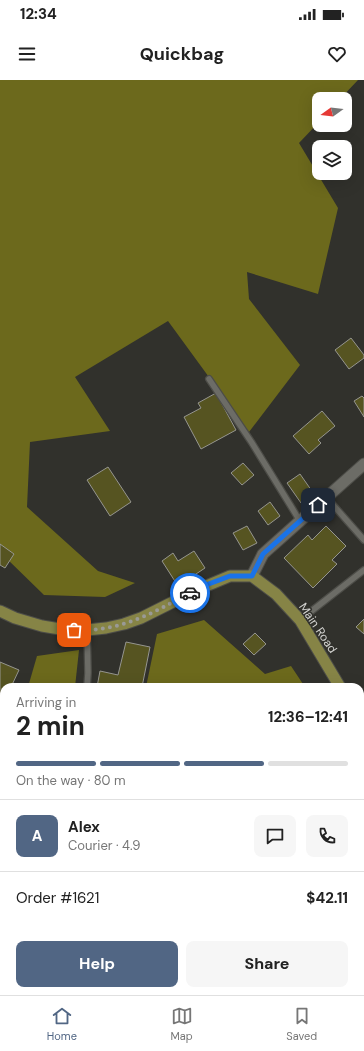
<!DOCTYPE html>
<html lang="en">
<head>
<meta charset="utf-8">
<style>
  body { margin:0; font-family:"DM Sans",sans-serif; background:#f6f6f6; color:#222; height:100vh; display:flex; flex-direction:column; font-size:15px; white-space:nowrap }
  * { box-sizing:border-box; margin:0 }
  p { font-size:13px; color:#767676 }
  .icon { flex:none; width:22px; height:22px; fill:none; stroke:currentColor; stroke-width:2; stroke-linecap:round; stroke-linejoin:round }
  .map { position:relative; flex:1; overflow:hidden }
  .sheet { position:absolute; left:0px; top:603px; width:364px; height:312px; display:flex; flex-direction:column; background:#fff; border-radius:12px 12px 0 0; box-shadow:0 4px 16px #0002 }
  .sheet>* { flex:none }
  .needle { width:26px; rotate:255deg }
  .buttons { position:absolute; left:312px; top:12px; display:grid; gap:8px }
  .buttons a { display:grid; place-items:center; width:40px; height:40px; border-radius:8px; background:#fff; box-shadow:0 4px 16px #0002; font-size:20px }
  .pin { position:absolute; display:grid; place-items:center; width:34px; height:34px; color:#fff; margin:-17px; border-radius:8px; box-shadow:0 2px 6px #0006 }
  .courier { position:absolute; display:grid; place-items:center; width:40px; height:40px; margin:-20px; border:3px solid #1a73e8; border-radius:50%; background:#fff; color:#222; box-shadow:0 1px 5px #0007 }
  .head em { font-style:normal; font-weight:700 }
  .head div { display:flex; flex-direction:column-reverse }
  .head { display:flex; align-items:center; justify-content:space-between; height:68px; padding:0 16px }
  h1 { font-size:26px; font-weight:700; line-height:30px }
  .bar { display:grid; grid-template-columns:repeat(4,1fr); gap:6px 4px; align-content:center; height:48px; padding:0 16px }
  .bar i { height:5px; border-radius:3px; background:#e0e0e0 }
  .bar .active { background:#516684 }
  .bar p { grid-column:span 4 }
  .line { display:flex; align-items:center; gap:10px; padding:0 16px; border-top:1px solid #e0e0e0 }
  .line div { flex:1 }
  .round { display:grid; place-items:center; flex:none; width:42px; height:42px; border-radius:8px; background:#f6f6f6 }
  .primary-button { display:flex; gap:8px; margin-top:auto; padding:8px 16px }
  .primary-button a { flex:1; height:46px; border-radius:8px; background:#516684; color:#fff; font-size:16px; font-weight:700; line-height:46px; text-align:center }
  .primary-button a+a { background:#f6f6f6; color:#222 }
  .status { display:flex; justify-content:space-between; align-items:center; height:28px; padding:0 20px; background:#fff; direction:ltr }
  .status svg { height:11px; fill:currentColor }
  header { display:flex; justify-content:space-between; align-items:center; height:52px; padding:0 16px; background:#fff; font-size:18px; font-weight:700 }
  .tabs { display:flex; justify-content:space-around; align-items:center; height:56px; border-top:1px solid #e0e0e0; background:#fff; font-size:11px; color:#767676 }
  .tabs a { display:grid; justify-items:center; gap:2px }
  .tabs .active { color:#516684 }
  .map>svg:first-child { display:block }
  .forest { fill:#6c691c }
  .building { fill:#565421; stroke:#95958f }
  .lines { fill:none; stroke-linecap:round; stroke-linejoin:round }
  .service-casing { stroke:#4d4d48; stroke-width:8 }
  .tertiary-casing { stroke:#4d4d48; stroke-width:13 }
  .primary-casing { stroke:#4d4d48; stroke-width:13 }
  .service { stroke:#6c6c66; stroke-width:5.5 }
  .tertiary { stroke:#6c6c66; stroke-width:11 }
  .primary { stroke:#868446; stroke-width:11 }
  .done { stroke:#9a9a96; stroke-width:4; stroke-dasharray:0 7.2 }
  .route { stroke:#1a73e8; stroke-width:5 }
  .labels { text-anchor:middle; stroke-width:3; stroke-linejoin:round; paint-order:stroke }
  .street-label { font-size:12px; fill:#d2d2cf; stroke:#31312c }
</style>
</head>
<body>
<div class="status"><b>12:34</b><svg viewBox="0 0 49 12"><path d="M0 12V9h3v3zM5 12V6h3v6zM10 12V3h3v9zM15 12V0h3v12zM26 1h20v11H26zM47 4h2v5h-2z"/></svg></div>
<header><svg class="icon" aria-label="menu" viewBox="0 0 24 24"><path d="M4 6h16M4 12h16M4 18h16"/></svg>Quickbag<svg class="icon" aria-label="heart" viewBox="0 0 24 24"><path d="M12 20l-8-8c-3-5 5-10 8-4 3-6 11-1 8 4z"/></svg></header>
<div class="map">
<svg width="364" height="915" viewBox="0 0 364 915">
  <rect width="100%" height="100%" fill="#31312c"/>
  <g class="forest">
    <polygon points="0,0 358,0 340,19 319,19 319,42 299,63 338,128 318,214 247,192 249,219 300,285 249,352 168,241 75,297 110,351 30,362 27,427 98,491 135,503 105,517 44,515 4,476 0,474"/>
    <polygon points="204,540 265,594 291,586 305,607 146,607 157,554"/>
    <polygon points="79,570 75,607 28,607 37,576"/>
    <polygon points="4,691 4,911 119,911 112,915 0,915 0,705"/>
    <polygon points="364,750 364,781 360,783 360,753"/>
  </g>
  <g class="building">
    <polygon points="351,258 364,275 364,278 349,289 335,270"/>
    <polygon points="216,313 236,350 201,369 184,337 201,328 198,323"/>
    <polygon points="362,316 364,318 364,337 354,321"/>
    <polygon points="322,331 335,346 318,360 321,363 309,374 293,356"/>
    <polygon points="243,383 254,395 242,405 231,393"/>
    <polygon points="108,387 131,422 110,436 87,400"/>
    <polygon points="300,394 314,414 301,423 287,403"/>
    <polygon points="270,422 280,436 268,445 258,431"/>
    <polygon points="247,446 257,463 243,470 233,453"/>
    <polygon points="326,446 346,466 332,480 337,484 313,508 284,478 308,455 312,460"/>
    <polygon points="0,464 14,474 5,488 0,485"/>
    <polygon points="194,471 205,488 178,506 162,481 173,473 178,481"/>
    <polygon points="364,539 364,554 356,547"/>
    <polygon points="255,553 266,564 254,575 243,564"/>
    <polygon points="126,562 150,567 142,607 97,607 100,591 118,595"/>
    <polygon points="0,582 19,590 11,607 4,607 4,624 2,628 0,627"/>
    <polygon points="364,812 364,844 360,846 360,813"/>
  </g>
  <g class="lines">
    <g class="service-casing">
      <g id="service">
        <polyline points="209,299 252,363 300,441"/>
        <polyline points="327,418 364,460"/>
        <polyline points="300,540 364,490"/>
        <polyline points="87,607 88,593 87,550"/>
        <polyline points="360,627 364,623"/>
        <polyline points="360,705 364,703"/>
      </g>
    </g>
    <g class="tertiary-casing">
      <polyline id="tertiary" points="252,496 263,474 364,384"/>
    </g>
    <g class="primary-casing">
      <g id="primary">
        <polyline points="0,531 15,538 42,546 60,549 87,550 106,548 124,544 141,538 199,509 230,496 252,496 276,514 300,540 340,607"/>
        <polyline points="360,644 364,653"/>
      </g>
    </g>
    <use href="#service" class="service"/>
    <use href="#tertiary" class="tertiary"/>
    <use href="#primary" class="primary"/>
  </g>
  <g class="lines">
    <path class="done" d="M 74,550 C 120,552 151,534 190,513"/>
    <polyline class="route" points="190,513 198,508 230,496 252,496 263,474 318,425"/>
  </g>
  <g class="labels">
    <g class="street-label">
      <text transform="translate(318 548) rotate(56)" y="4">Main Road</text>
    </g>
  </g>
</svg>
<div class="buttons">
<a><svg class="needle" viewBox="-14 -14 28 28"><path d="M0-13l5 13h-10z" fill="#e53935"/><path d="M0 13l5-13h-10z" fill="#767676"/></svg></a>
<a><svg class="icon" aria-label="layers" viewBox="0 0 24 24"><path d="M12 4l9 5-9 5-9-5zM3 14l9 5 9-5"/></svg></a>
</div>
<div class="pin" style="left:74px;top:550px;background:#ea580c"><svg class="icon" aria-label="bag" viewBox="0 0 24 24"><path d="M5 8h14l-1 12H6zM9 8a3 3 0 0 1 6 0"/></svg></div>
<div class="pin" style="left:318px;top:425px;background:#1f2937"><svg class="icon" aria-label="home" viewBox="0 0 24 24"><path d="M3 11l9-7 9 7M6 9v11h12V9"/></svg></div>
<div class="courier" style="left:190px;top:513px"><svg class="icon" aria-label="car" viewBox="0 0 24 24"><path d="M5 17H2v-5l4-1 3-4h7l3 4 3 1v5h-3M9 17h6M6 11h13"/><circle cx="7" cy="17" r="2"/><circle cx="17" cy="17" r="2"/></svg></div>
<section class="sheet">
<div class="head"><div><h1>2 min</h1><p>Arriving in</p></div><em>12:36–12:41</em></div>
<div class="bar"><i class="active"></i><i class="active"></i><i class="active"></i><i></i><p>On the way · 80 m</p></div>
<div class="line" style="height:72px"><b class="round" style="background:#516684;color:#fff">A</b><div><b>Alex</b><p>Courier · 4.9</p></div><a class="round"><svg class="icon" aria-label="chat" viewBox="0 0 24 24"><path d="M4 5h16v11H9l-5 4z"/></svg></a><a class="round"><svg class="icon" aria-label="phone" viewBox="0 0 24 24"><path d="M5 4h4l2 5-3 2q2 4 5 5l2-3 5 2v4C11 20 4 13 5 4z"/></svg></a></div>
<div class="line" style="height:52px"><div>Order #1621</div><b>$42.11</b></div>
<div class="primary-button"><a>Help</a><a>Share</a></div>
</section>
</div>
<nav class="tabs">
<a class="active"><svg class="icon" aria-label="home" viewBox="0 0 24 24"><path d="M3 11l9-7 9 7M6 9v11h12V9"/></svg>Home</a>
<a><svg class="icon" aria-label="map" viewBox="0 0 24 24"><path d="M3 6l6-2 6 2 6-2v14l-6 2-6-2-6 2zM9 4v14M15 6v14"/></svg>Map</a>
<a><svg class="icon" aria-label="saved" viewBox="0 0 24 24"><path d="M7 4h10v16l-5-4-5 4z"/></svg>Saved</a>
</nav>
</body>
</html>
